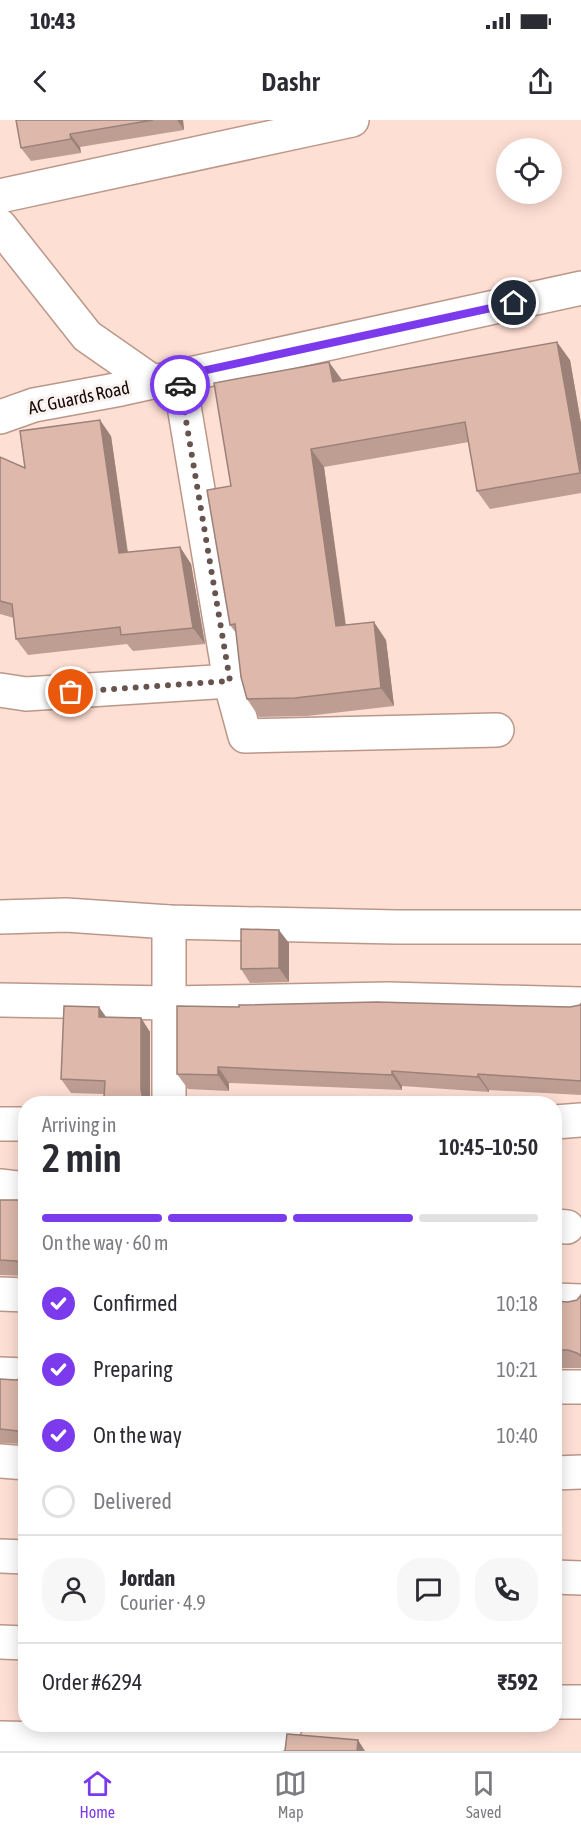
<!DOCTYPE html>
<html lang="en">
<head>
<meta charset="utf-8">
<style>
  body { margin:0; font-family:"Asap Condensed",sans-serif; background:#f7f7f7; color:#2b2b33; height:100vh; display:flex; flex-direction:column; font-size:22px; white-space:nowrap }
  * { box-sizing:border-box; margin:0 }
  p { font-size:20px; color:#7c7c81 }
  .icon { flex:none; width:33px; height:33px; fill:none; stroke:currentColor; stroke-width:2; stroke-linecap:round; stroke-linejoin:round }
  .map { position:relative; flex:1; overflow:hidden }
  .side { position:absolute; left:18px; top:976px; width:544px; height:636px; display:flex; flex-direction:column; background:#fff; border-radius:24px; box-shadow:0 3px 15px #0003 }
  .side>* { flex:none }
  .fabs { position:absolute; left:496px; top:18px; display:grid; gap:12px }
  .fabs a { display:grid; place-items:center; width:66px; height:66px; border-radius:50%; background:#fff; box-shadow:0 3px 15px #0003; font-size:30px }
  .pin { position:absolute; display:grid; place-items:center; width:51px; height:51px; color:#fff; margin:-26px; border:3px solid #fff; border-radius:50%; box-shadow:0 2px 6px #0007 }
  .courier { position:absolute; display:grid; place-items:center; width:60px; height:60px; margin:-30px; border:4px solid #7c3aed; border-radius:50%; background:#fff; color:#222; box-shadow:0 2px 8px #0007 }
  .summary em { font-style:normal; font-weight:600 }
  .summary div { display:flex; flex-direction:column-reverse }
  .summary { display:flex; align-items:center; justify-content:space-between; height:102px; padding:0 24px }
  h1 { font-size:39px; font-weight:600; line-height:45px }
  .bar { display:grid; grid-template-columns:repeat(4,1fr); gap:9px 6px; align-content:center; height:72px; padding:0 24px }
  .bar i { height:8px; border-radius:4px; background:#e1e1e2 }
  .bar .active { background:#7c3aed }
  .bar p { grid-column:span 4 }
  .line { display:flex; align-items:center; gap:15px; padding:0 24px; border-top:2px solid #e1e1e2 }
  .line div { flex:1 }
  .round { display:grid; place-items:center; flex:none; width:63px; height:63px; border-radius:24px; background:#f7f7f7 }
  ol { padding:0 24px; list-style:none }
  li { display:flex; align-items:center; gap:18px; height:66px }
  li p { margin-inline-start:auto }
  li .icon { padding:6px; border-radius:50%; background:#7c3aed; color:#fff; stroke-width:4 }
  li:last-child { color:#7c7c81 }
  li i { width:33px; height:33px; border:3px solid #e1e1e2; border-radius:50% }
  .status { display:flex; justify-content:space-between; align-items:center; height:42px; padding:0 30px; background:#fff; direction:ltr }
  .status svg { height:16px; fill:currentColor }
  header { display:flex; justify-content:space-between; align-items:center; height:78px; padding:0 24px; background:#fff; font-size:27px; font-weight:600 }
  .dock { display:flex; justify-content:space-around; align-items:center; height:84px; border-top:2px solid #e1e1e2; background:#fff; font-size:16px; color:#7c7c81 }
  .dock a { display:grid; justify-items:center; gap:3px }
  .dock .active { color:#7c3aed }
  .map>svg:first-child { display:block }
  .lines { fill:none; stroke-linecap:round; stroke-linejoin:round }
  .minor-casing { stroke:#bb978a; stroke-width:36 }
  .tertiary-casing { stroke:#bb978a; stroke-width:36 }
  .minor { stroke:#fff; stroke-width:33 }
  .tertiary { stroke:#fff; stroke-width:33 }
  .wall { fill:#be9e93 }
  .shaded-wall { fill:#9b8178 }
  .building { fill:#ddb8ab; stroke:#9b8178; stroke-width:1.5 }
  .done { stroke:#67544e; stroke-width:6; stroke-dasharray:0 10.8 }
  .route { stroke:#7c3aed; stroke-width:8 }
  .labels { text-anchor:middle; stroke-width:6; stroke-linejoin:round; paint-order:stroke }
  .street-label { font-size:18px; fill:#150906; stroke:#faf2f0 }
</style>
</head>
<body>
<div class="status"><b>10:43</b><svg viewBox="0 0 49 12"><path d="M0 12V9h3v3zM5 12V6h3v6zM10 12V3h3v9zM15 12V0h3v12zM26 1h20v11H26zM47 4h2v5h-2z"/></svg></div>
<header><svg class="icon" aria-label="back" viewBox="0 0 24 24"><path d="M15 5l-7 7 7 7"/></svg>Dashr<svg class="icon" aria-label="share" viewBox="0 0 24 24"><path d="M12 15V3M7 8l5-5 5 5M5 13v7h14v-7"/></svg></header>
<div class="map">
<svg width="581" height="1631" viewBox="0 0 581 1631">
  <rect width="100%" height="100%" fill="#fedfd4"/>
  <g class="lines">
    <g class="minor-casing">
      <g id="minor">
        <polyline points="0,76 352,0"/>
        <polyline points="179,256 230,561 245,616 497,610"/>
        <polyline points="0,570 26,574 230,561"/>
        <polyline points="0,797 66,795 169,802 396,807 581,807"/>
        <polyline points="0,880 169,883 388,879 581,884"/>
        <polyline points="169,984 169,802"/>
        <polyline points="555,1002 581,1000"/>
        <polyline points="0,1004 26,1004"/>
        <polyline points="0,1066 26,1069"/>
        <polyline points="555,1106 567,1107"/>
        <polyline points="0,1174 26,1175"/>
        <polyline points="555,1180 581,1181"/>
        <polyline points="0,1254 26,1255"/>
        <polyline points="555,1267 581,1267"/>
        <polyline points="0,1341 26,1343"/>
        <polyline points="555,1353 581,1352"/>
        <polyline points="0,1436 26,1437"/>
        <polyline points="555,1457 581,1458"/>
        <polyline points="0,1522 26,1523"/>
        <polyline points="555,1582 581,1582"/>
        <polyline points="0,1618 258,1623 280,1614 286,1605"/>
      </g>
    </g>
    <g class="tertiary-casing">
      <g id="tertiary">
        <polyline points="0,106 87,216 153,262"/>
        <polyline points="0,297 34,285 121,269 581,168"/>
      </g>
    </g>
    <use href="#minor" class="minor"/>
    <use href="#tertiary" class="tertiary"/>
  </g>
  <g class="wall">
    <polygon points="16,0 183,0 184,10 80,27 81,33 31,41 21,28"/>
    <polygon points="570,240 581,303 581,373 490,389 477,371 469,322 324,347 346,505 386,520 394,586 307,596 259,597 247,579 236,513 230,505 231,366 342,260"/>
    <polygon points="111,316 128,432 180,427 191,444 205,524 133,531 127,524 28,535 16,519 14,498 0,494 0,337 25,348"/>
    <polygon points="289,823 289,862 250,863 241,849"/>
    <polygon points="581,883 581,975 489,970 489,972 402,966 402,970 229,963 229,971 188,969 177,954 239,887 570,887 580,885"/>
    <polygon points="106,897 141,898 150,912 150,984 109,984 104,977 104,974 71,973 61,959"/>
    <polygon points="0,1080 26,1080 26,1156 0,1155"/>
    <polygon points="581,1175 581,1248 558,1248 555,1244 555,1181 568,1182 577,1180"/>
    <polygon points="26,1257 26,1324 0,1323 0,1259 16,1260"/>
  </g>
  <g class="shaded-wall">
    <polygon points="177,0 183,0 184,10"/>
    <polygon points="70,14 80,27 81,33 71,19"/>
    <polygon points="557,222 570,240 581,303 581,354"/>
    <polygon points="329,242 342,260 333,262"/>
    <polygon points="100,300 111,316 130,450 119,433"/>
    <polygon points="311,329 324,347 348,524 336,506"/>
    <polygon points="180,427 191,444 205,524 193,508"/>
    <polygon points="374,502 386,520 394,586 381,568"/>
    <polygon points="279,810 289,823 289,862 279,848"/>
    <polygon points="99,887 109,901 99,897"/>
    <polygon points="141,898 150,912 150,984 146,984 143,979 141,970"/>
    <polygon points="218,947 229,963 229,971 218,955"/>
    <polygon points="392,951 402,966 402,970 392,955"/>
    <polygon points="478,954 489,970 489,972 478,957"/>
    <polygon points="358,1620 365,1631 357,1631"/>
  </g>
  <g class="building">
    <polygon points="16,0 153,0 70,14 71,19 21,28"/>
    <polygon points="557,222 580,353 477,371 465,302 311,329 336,506 374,502 381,568 295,578 247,579 241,557 235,504 230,505 207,370 231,366 214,263 329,242 333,262"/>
    <polygon points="100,300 119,433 180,427 193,508 121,515 120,507 16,519 12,484 0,481 0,337 25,348 20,311"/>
    <polygon points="241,809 279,810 279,848 241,849"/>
    <polygon points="377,882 570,887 580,885 581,883 581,961 478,954 478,957 392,951 392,955 218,947 218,955 177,954 177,886 239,887 239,885"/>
    <polygon points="64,886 99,887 99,897 141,898 141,970 143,979 104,977 105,961 61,959"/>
    <polygon points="0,1080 26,1080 26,1145 16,1141 0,1140"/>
    <polygon points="581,1175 581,1236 577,1233 568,1230 555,1230 555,1181 568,1182 577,1180"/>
    <polygon points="26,1257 25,1313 18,1311 0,1309 0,1259 16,1260"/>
    <polygon points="287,1614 358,1620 357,1631 285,1631"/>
  </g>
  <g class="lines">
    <polyline class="done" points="71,572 230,561 180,265"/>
    <polyline class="route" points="180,265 179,256 514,183"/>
  </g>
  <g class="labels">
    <g class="street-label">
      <text transform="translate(79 278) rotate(-12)" y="6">AC Guards Road</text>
    </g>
  </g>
</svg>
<div class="fabs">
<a><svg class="icon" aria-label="locate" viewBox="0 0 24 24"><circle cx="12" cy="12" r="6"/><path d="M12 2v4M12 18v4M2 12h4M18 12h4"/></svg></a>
</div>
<div class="pin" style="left:71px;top:572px;background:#ea580c"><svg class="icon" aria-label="bag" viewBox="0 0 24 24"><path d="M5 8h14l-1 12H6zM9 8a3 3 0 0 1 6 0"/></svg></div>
<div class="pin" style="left:514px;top:183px;background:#1f2937"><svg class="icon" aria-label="home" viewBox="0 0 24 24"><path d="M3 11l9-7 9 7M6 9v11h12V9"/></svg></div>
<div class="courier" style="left:180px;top:265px"><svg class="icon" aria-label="car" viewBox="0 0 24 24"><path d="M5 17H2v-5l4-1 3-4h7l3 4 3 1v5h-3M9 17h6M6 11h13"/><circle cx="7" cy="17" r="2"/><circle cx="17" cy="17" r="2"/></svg></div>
<section class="side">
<div class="summary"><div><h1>2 min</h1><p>Arriving in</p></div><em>10:45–10:50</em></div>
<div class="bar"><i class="active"></i><i class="active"></i><i class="active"></i><i></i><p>On the way · 60 m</p></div>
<ol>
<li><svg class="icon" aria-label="check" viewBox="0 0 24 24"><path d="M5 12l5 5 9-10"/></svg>Confirmed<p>10:18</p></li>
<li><svg class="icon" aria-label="check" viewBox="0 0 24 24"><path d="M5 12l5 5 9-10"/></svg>Preparing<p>10:21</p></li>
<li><svg class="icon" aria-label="check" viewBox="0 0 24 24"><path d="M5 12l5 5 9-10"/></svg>On the way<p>10:40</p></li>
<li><i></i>Delivered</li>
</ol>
<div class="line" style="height:108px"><a class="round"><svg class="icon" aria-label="person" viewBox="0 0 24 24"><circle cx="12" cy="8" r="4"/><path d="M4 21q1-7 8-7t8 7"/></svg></a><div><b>Jordan</b><p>Courier · 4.9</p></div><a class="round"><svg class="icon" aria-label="chat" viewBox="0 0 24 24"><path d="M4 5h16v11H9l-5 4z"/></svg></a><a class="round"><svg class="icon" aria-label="phone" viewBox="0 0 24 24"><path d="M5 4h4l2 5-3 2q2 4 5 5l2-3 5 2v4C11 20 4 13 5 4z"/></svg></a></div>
<div class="line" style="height:78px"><div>Order #6294</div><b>₹592</b></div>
</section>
</div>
<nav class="dock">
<a class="active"><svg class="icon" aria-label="home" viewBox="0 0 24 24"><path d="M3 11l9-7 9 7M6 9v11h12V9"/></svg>Home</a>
<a><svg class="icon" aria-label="map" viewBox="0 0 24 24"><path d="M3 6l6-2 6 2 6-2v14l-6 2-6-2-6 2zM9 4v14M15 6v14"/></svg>Map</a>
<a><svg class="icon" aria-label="saved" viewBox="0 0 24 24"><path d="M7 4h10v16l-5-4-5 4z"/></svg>Saved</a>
</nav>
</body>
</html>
